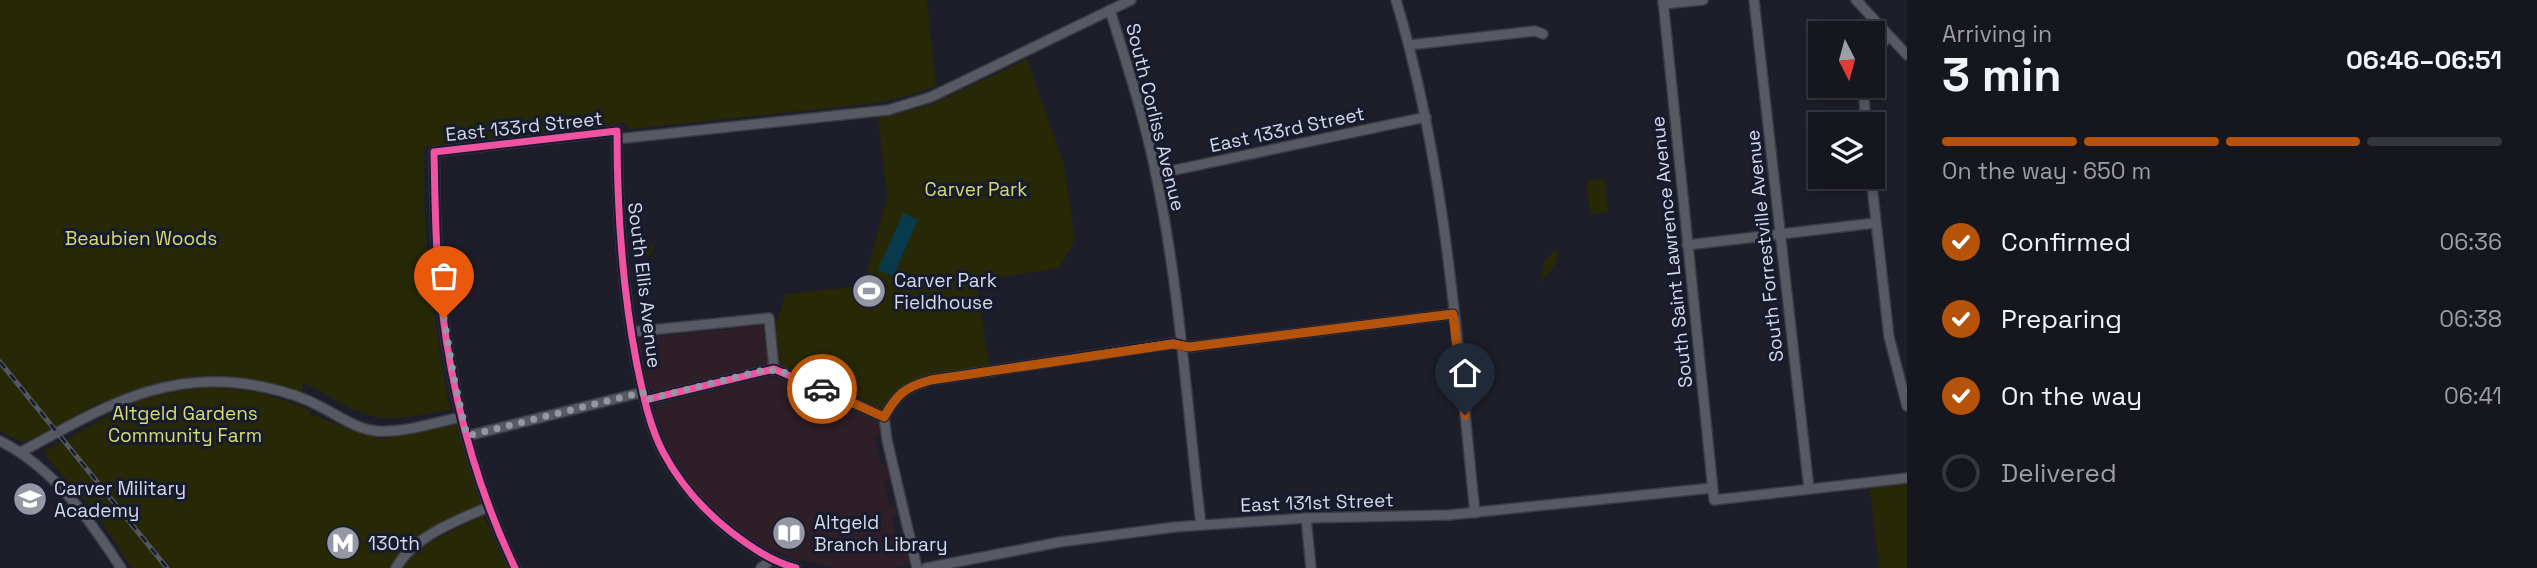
<!DOCTYPE html>
<html lang="en">
<head>
<meta charset="utf-8">
<style>
  body { margin:0; font-family:"Space Grotesk",sans-serif; background:#1f1f28; color:#f1f3f6; height:100vh; display:flex; flex-direction:column; font-size:26px; white-space:nowrap }
  * { box-sizing:border-box; margin:0 }
  p { font-size:23px; color:#9e9fa4 }
  .icon { flex:none; width:38px; height:38px; fill:none; stroke:currentColor; stroke-width:2; stroke-linecap:round; stroke-linejoin:round }
  .map { position:relative; flex:1; overflow:hidden }
  .details { display:flex; flex-direction:column; background:#16161f; width:630px }
  .details>* { flex:none }
  .needle { width:46px; rotate:174deg }
  .controls { position:absolute; left:1808px; top:21px; display:grid; gap:14px }
  .controls a { display:grid; place-items:center; width:77px; height:77px; border-radius:0px; background:#16161f; box-shadow:0 4px 10px #0003,0 0 0 2px #35353d; font-size:35px }
  .pin { position:absolute; display:grid; place-items:center; width:60px; height:60px; color:#fff; margin:-72px -30px; border-radius:50% 50% 50% 0; rotate:-45deg; box-shadow:0 0 7px #0007 }
  .pin .icon { rotate:45deg }
  .courier { position:absolute; display:grid; place-items:center; width:70px; height:70px; margin:-35px; border:5px solid #b45309; border-radius:50%; background:#fff; color:#222; box-shadow:0 2px 9px #0007 }
  .summary em { font-style:normal; font-weight:700 }
  .summary div { display:flex; flex-direction:column-reverse }
  .summary { display:flex; align-items:center; justify-content:space-between; height:119px; padding:0 35px }
  h1 { font-size:46px; font-weight:700; line-height:52px }
  .bar { display:grid; grid-template-columns:repeat(4,1fr); gap:10px 7px; align-content:center; height:84px; padding:0 35px }
  .bar i { height:9px; border-radius:5px; background:#35353d }
  .bar .on { background:#b45309 }
  .bar p { grid-column:span 4 }
  ol { padding:0 35px; list-style:none }
  li { display:flex; align-items:center; gap:21px; height:77px }
  li p { margin-inline-start:auto }
  li .icon { padding:7px; border-radius:50%; background:#b45309; color:#fff; stroke-width:4 }
  li:last-child { color:#9e9fa4 }
  li i { width:38px; height:38px; border:4px solid #35353d; border-radius:50% }
  main { display:flex; flex:1; min-height:0 }
  .map>svg:first-child { display:block }
  .commercial { fill:#2d1e27 }
  .green { fill:#272806 }
  .water { fill:#083a4e }
  .lines { fill:none; stroke-linecap:round; stroke-linejoin:round }
  .minor-casing { stroke:#3a3b45; stroke-width:12 }
  .minor { stroke:#585a63; stroke-width:9 }
  .rail-casing { stroke:#545660; stroke-width:5 }
  .rail { stroke:#171b2f; stroke-width:2.5; stroke-dasharray:8; stroke-linecap:butt }
  .cycleway-casing { stroke:#171b2f; stroke-width:11 }
  .cycleway { stroke:#f153a3; stroke-width:7 }
  .done { stroke:#9598a4; stroke-width:7; stroke-dasharray:0 12.6 }
  .route { stroke:#b45309; stroke-width:9 }
  .labels { text-anchor:middle; stroke-width:6; stroke-linejoin:round; paint-order:stroke }
  .street-label { font-size:19px; fill:#d6d9e7; stroke:#171b2f }
  .park-label { font-size:19px; fill:#d7dc6b; stroke:#171b2f }
  .poi-label { font-size:19px; fill:#d6d9e7; stroke:#171b2f; text-anchor:start }
</style>
</head>
<body>
<main>
<div class="map">
<svg width="1907" height="568" viewBox="0 0 1907 568">
  <rect width="100%" height="100%" fill="#1d1e29"/>
  <g class="commercial">
    <polygon points="763,325 769,363 767,365 654,392 650,390 639,340 642,338"/>
    <polygon points="768,377 778,378 878,422 882,434 874,436 881,464 887,463 891,480 884,482 890,507 897,506 899,515 892,517 898,540 904,540 910,563 907,565 896,568 835,568 793,559 746,537 726,523 693,488 667,446 655,411 657,405"/>
  </g>
  <g class="green">
    <path d="M 0,0 L 927,0 L 936,86 L 915,94 L 877,103 L 630,129 L 624,123 L 424,147 C 421,235 434,323 450,410 C 428,413 401,421 378,417 C 352,413 326,393 302,382 L 303,393 C 221,366 168,371 90,408 C 69,419 46,435 23,442 L 0,431 Z"/>
    <polygon points="1027,59 1064,164 1075,240 1059,268 976,281 990,369 930,378 885,410 881,410 856,396 835,389 783,367 780,362 776,322 786,294 863,286 887,198 878,118 930,105"/>
    <polygon points="1605,179 1608,212 1590,214 1586,181"/>
    <circle cx="645" cy="249" r="8"/>
    <path d="M 1557,247 C 1561,265 1549,271 1540,283 L 1544,262 Z"/>
    <path d="M 200,388 C 244,388 269,393 310,410 L 309,414 L 381,439 L 460,424 L 482,504 C 450,520 407,534 391,568 L 132,568 L 96,513 L 47,458 L 46,451 L 127,405 L 151,396 Z"/>
    <polygon points="1907,484 1907,568 1879,568 1870,488"/>
    <path d="M 483,515 L 508,568 L 402,568 C 421,541 455,530 483,515 Z"/>
  </g>
  <polygon class="water" points="903,213 918,220 893,276 878,270"/>
  <g class="lines">
    <g class="minor-casing">
      <g id="minor">
        <path d="M 1396,0 C 1446,166 1457,341 1475,513"/>
        <polyline points="1663,0 1714,500 1907,478"/>
        <polyline points="1754,0 1809,489"/>
        <polyline points="1856,0 1907,55"/>
        <polyline points="1663,4 1703,0"/>
        <path d="M 1110,10 C 1127,65 1145,119 1156,175 C 1180,290 1187,408 1201,525"/>
        <polyline points="1409,45 1535,31 1543,34"/>
        <polyline points="1872,55 1889,36"/>
        <polyline points="1863,86 1866,124"/>
        <polyline points="617,139 888,110 931,97 1131,0"/>
        <polyline points="1156,174 1426,117"/>
        <polyline points="1871,177 1889,337 1907,406"/>
        <polyline points="1687,245 1875,223"/>
        <polyline points="631,332 769,318 774,369"/>
        <path d="M 645,400 L 774,369 L 884,417 C 897,394 906,387 931,380 L 1173,343 L 1190,347 L 1453,314"/>
        <polyline points="884,417 887,440 917,568"/>
        <polyline points="467,436 643,392"/>
        <path d="M 0,441 C 54,468 89,519 121,568"/>
        <path d="M 21,452 C 104,407 170,365 268,388 C 286,392 303,397 319,406 C 338,415 355,429 377,431 C 405,433 435,422 462,417"/>
        <polyline points="1306,518 1311,568"/>
        <path d="M 396,568 C 414,536 456,521 488,507"/>
        <path d="M 515,568 C 472,478 448,379 439,280 C 435,237 435,194 434,152 L 617,131 C 617,209 622,288 637,365 C 643,394 649,425 663,452 C 680,484 703,510 731,532 C 751,547 772,562 796,568"/>
        <polyline points="761,568 772,559"/>
        <polyline points="926,568 1060,542 1175,527 1306,518 1449,515 1712,488"/>
      </g>
    </g>
    <use href="#minor" class="minor"/>
    <g class="rail-casing">
      <polyline id="rail" points="0,362 167,568"/>
    </g>
    <use href="#rail" class="rail"/>
    <g class="cycleway-casing">
      <g id="cycleway">
        <path d="M 645,400 L 774,369 L 884,417 C 897,394 906,387 931,380 L 1173,343 L 1190,347 L 1453,314"/>
        <path d="M 515,568 C 472,478 448,379 439,280 C 435,237 435,194 434,152 L 617,131 C 617,209 622,288 637,365 C 643,394 649,425 663,452 C 680,484 703,510 731,532 C 751,547 772,562 796,568"/>
      </g>
    </g>
    <use href="#cycleway" class="cycleway"/>
  </g>
  <g class="lines">
    <polyline class="done" points="444,318 454,378 467,436 643,392 645,400 764,370 781,371 822,389"/>
    <path class="route" d="M 822,389 L 884,417 C 897,394 905,387 931,380 L 1173,344 L 1189,347 L 1453,314 L 1465,415"/>
  </g>
  <defs>
    <g id="stadium-disc" transform="scale(1.75)"><circle r="9.5" fill="#9598a4" stroke="#171b2f"/><path d="M0-5a6.5 5 0 1 0 0 10a6.5 5 0 1 0 0-10ZM-3.5-1.8h7v3.6h-7Z" fill="#fff"/></g>
    <g id="school-disc" transform="scale(1.75)"><circle r="9.5" fill="#9598a4" stroke="#171b2f"/><path d="M0-5L7-2L0 1L-7-2ZM-4 1L0 2.5L4 1V4Q0 6-4 4Z" fill="#fff"/></g>
    <g id="library-disc" transform="scale(1.75)"><circle r="9.5" fill="#9598a4" stroke="#171b2f"/><path d="M-6-4Q-3-5.5-.7-3.5V5Q-3 3-6 4ZM6-4Q3-5.5 .7-3.5V5Q3 3 6 4Z" fill="#fff"/></g>
    <g id="metro-disc" transform="scale(1.75)"><circle r="9.5" fill="#9598a4" stroke="#171b2f"/><path d="M-5.5 5V-5H-3L0 0L3-5H5.5V5H3V-.5L0 4L-3-.5V5Z" fill="#fff"/></g>
  </defs>
  <g fill-rule="evenodd">
    <use href="#stadium-disc" x="869" y="291"/>
    <use href="#school-disc" x="30" y="499"/>
    <use href="#library-disc" x="789" y="533"/>
    <use href="#metro-disc" x="343" y="543"/>
  </g>
  <g class="labels">
    <g class="street-label">
      <text transform="translate(1156 117) rotate(76)" y="7">South Corliss Avenue</text>
      <text transform="translate(524 126) rotate(-6)" y="7">East 133rd Street</text>
      <text transform="translate(1287 129) rotate(-12)" y="7">East 133rd Street</text>
      <text transform="translate(1764 246) rotate(-96)" y="7">South Forrestville Avenue</text>
      <text transform="translate(1671 252) rotate(-96)" y="7">South Saint Lawrence Avenue</text>
      <text transform="translate(645 285) rotate(83)" y="7">South Ellis Avenue</text>
      <text transform="translate(1317 502) rotate(-2)" y="7">East 131st Street</text>
    </g>
    <g class="park-label">
      <text x="976" y="196">Carver Park</text>
      <text x="141" y="245">Beaubien Woods</text>
      <text x="185" y="420">Altgeld Gardens<tspan x="185" dy="22">Community Farm</tspan></text>
    </g>
    <g class="poi-label">
      <text x="894" y="287">Carver Park<tspan x="894" dy="22">Fieldhouse</tspan></text>
      <text x="54" y="495">Carver Military<tspan x="54" dy="22">Academy</tspan></text>
      <text x="814" y="529">Altgeld<tspan x="814" dy="22">Branch Library</tspan></text>
      <text x="368" y="550">130th</text>
    </g>
  </g>
</svg>
<div class="controls">
<a><svg class="needle" viewBox="-14 -14 28 28"><path d="M0-13l5 13h-10z" fill="#e53935"/><path d="M0 13l5-13h-10z" fill="#9e9fa4"/></svg></a>
<a><svg class="icon" aria-label="layers" viewBox="0 0 24 24"><path d="M12 4l9 5-9 5-9-5zM3 14l9 5 9-5"/></svg></a>
</div>
<div class="pin" style="left:444px;top:318px;background:#ea580c"><svg class="icon" aria-label="bag" viewBox="0 0 24 24"><path d="M5 8h14l-1 12H6zM9 8a3 3 0 0 1 6 0"/></svg></div>
<div class="pin" style="left:1465px;top:415px;background:#1f2937"><svg class="icon" aria-label="home" viewBox="0 0 24 24"><path d="M3 11l9-7 9 7M6 9v11h12V9"/></svg></div>
<div class="courier" style="left:822px;top:389px"><svg class="icon" aria-label="car" viewBox="0 0 24 24"><path d="M5 17H2v-5l4-1 3-4h7l3 4 3 1v5h-3M9 17h6M6 11h13"/><circle cx="7" cy="17" r="2"/><circle cx="17" cy="17" r="2"/></svg></div>
</div>
<section class="details">
<div class="summary"><div><h1>3 min</h1><p>Arriving in</p></div><em>06:46–06:51</em></div>
<div class="bar"><i class="on"></i><i class="on"></i><i class="on"></i><i></i><p>On the way · 650 m</p></div>
<ol>
<li><svg class="icon" aria-label="check" viewBox="0 0 24 24"><path d="M5 12l5 5 9-10"/></svg>Confirmed<p>06:36</p></li>
<li><svg class="icon" aria-label="check" viewBox="0 0 24 24"><path d="M5 12l5 5 9-10"/></svg>Preparing<p>06:38</p></li>
<li><svg class="icon" aria-label="check" viewBox="0 0 24 24"><path d="M5 12l5 5 9-10"/></svg>On the way<p>06:41</p></li>
<li><i></i>Delivered</li>
</ol>
</section>
</main>
</body>
</html>
